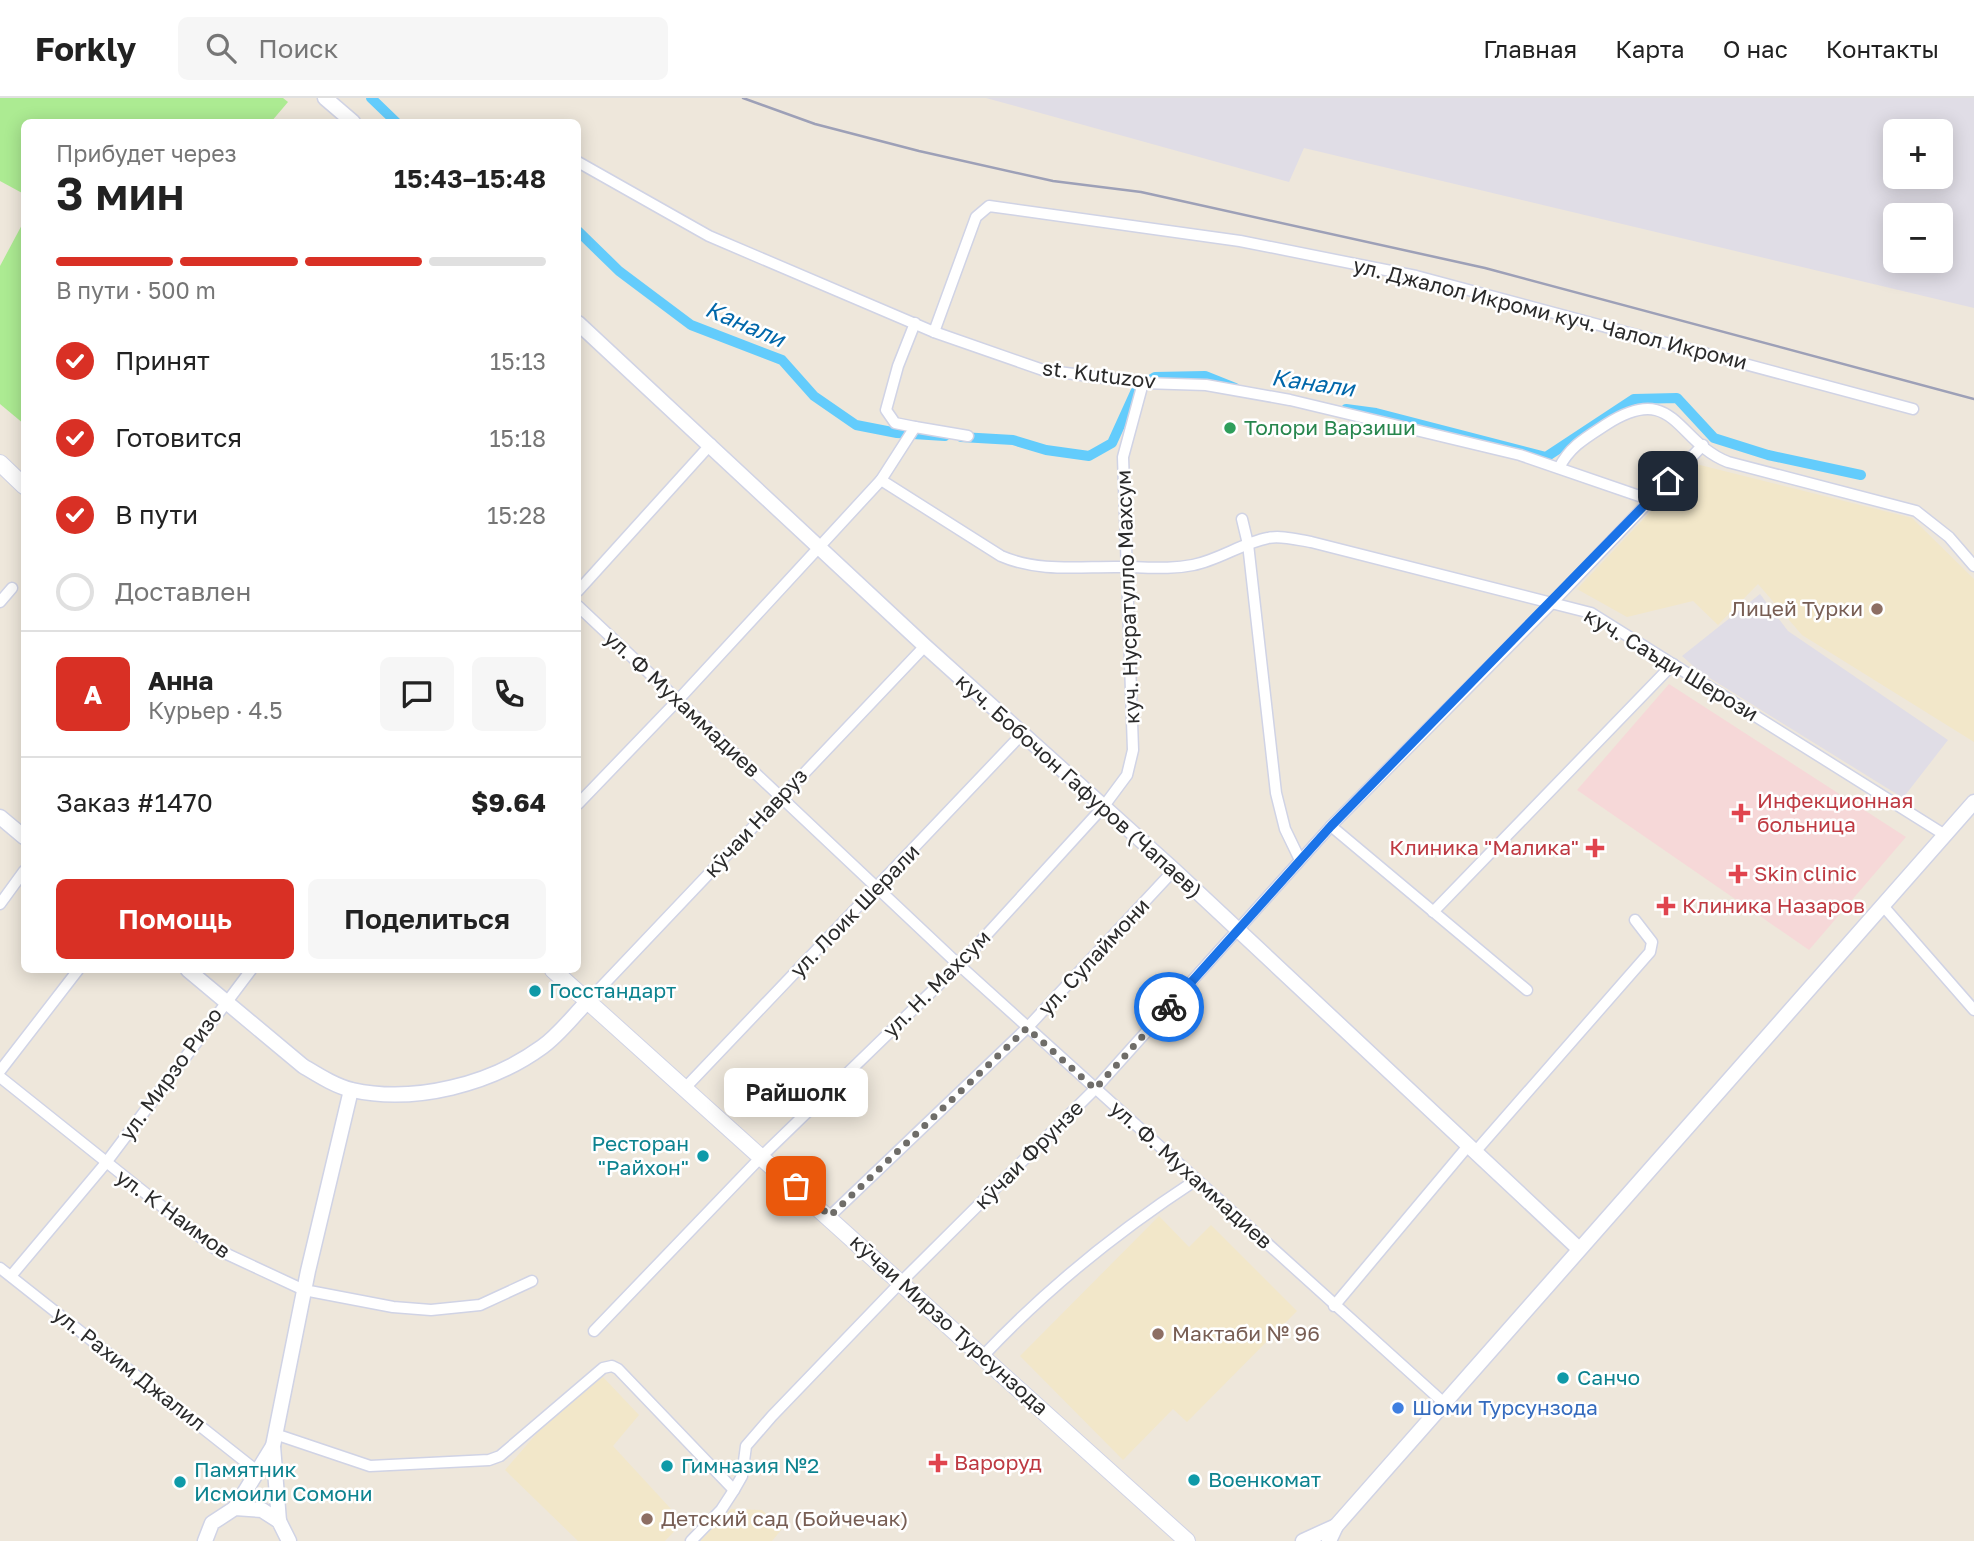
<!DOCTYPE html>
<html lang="ru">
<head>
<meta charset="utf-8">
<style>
  body { margin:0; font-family:"Golos Text",sans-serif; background:#f6f6f6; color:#222; height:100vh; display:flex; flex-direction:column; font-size:26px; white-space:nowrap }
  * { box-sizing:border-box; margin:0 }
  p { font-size:23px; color:#767676 }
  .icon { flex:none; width:38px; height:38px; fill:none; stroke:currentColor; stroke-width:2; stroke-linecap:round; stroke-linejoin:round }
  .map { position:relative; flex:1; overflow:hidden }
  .side { position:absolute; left:21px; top:21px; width:560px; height:854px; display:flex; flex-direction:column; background:#fff; border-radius:10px; box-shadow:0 4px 18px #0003 }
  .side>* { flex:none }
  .tools { position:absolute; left:1883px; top:21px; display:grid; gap:14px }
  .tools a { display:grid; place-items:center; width:70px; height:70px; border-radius:10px; background:#fff; box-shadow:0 4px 18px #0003; font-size:35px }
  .pin { position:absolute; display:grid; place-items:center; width:60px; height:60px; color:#fff; margin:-30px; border-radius:14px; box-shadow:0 4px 10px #0006 }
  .courier { position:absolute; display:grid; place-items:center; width:70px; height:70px; margin:-35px; border:5px solid #1a73e8; border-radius:50%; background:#fff; color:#222; box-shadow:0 2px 9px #0007 }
  .bubble { position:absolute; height:49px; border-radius:10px; background:#fff; box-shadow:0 4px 18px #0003; font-size:23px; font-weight:600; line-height:49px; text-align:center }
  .head em { font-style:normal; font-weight:600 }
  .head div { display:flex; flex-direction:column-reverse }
  .head { display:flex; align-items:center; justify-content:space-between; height:119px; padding:0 35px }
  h1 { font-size:46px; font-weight:600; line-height:52px }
  .bar { display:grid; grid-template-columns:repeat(4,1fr); gap:10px 7px; align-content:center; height:84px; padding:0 35px }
  .bar i { height:9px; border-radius:5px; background:#e0e0e0 }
  .bar .selected { background:#d93025 }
  .bar p { grid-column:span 4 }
  .line { display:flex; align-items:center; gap:18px; padding:0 35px; border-top:2px solid #e0e0e0 }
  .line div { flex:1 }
  .round { display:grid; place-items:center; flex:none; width:74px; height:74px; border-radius:10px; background:#f6f6f6 }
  ol { padding:0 35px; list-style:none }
  li { display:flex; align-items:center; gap:21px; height:77px }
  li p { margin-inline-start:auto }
  li .icon { padding:7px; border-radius:50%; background:#d93025; color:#fff; stroke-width:4 }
  li:last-child { color:#767676 }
  li i { width:38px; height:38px; border:4px solid #e0e0e0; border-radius:50% }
  .cta { display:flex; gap:14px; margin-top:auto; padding:14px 35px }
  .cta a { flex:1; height:80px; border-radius:10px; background:#d93025; color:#fff; font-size:28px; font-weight:600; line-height:80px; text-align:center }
  .cta a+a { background:#f6f6f6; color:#222 }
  header { display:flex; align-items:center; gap:42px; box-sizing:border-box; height:98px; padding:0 35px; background:#fff; border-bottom:2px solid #e0e0e0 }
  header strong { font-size:33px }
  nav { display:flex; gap:38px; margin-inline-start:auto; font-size:24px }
  .search { width:490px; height:63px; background:#f6f6f6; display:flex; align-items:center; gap:18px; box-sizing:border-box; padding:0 24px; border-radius:10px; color:#767676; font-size:26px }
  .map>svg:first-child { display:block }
  .industrial { fill:#e0dde6; fill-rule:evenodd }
  .education { fill:#f2e7c9 }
  .medical { fill:#f6d8d8 }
  .green { fill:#aceb92 }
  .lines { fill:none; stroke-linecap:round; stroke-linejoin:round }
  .canal { stroke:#63ccfc; stroke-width:10 }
  .minor-casing { stroke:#d0d3e5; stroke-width:13 }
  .tertiary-casing { stroke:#d0d3e5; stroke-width:17 }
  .secondary-casing { stroke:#d0d3e5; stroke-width:18 }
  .minor { stroke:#fff; stroke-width:10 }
  .tertiary { stroke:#fff; stroke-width:14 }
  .secondary { stroke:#fff; stroke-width:16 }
  .rail { stroke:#9da0b7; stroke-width:2.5 }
  .done { stroke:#6f6d69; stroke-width:7; stroke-dasharray:0 12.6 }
  .route { stroke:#1a73e8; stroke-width:9 }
  .leisure-dot { fill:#2e9e5b; stroke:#fff; stroke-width:2.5 }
  .education-dot { fill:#8d6e63; stroke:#fff; stroke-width:2.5 }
  .health-dot { fill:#e0444e; stroke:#fff; stroke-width:2.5 }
  .culture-dot { fill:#0f9aa8; stroke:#fff; stroke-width:2.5 }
  .shop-dot { fill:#3f7fe0; stroke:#fff; stroke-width:2.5 }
  .labels { text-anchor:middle; stroke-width:5; stroke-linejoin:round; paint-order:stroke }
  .street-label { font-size:21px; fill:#2b2b2b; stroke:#fff }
  .leisure-label { font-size:21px; fill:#27864d; stroke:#fff; text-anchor:start }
  .education-label { font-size:21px; fill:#785e54; stroke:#fff; text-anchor:start }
  .health-label { font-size:21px; fill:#be3a42; stroke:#fff; text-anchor:start }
  .culture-label { font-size:21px; fill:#0d838f; stroke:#fff; text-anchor:start }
  .shop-label { font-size:21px; fill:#366cbe; stroke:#fff; text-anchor:start }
  .water-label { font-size:23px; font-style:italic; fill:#0067aa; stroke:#fff }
</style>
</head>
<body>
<header>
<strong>Forkly</strong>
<div class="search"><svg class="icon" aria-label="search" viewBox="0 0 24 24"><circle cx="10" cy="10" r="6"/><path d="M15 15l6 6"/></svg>Поиск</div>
<nav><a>Главная</a><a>Карта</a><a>О нас</a><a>Контакты</a></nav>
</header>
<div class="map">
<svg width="1974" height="1443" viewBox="0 0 1974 1443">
  <rect width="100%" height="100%" fill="#eee7db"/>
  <g class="industrial">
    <path d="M 986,0 L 1974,0 L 1974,210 L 1304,50 L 1289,84 ZM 1895,33 L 1941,33 L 1941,79 L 1895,79 ZM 1895,117 L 1941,117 L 1941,163 L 1895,163 Z"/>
    <polygon points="1760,496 1788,533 1948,642 1903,700 1700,574 1682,558"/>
  </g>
  <g class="education">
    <polygon points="1696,366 1912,420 1974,481 1974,644 1802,537 1758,486 1718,527 1693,503 1627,519 1577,491"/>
    <polygon points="1159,1118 1189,1149 1211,1127 1297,1213 1187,1324 1173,1311 1123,1362 1020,1258"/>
    <polygon points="603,1279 639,1317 613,1348 683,1424 665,1443 578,1443 505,1372 559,1310"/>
    <polygon points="731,1411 762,1412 782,1431 772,1443 700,1443"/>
  </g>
  <polygon class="medical" points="1669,586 1906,739 1809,852 1577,692"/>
  <g class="green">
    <polygon points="0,0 283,0 288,4 271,24 24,24 24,96 0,83"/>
    <polygon points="24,123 24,326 0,306 0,168"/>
  </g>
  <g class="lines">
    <g class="canal">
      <polyline points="371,0 396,24"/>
      <polyline points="578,133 619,173 691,227 782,262 814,298 856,327 897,335 945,338"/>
      <polyline points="1346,311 1376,315 1546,359 1634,301 1677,300 1714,340 1768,357 1861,377"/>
      <polyline points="961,339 1013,342 1046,352 1089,358 1112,345 1137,290 1155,279 1205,278 1235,290"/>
    </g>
    <g class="minor-casing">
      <g id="minor">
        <polyline points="578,64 709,138 934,234 1043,272 1143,285 1206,287 1290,302 1520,357 1651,402"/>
        <polyline points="934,234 976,119 989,108 1240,143 1416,178 1913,311"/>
        <polyline points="915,329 968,338"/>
        <path d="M 1559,370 C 1570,348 1587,339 1607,326 C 1675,283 1676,344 1728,364 L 1916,413 L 1949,439 L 1974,468"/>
        <path d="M 881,382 L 1001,458 C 1040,475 1082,468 1123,469 C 1147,469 1169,472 1193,467 C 1219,462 1242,445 1268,440 C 1281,437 1298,442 1311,444 L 1591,515 L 1945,737"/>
        <polyline points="1242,421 1248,446 1276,695 1285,731 1300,762"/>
        <polyline points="578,493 711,346"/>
        <polyline points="0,504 12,490"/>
        <polyline points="578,508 959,867 1444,1305"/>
        <polyline points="578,706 679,601 881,382 915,329 895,325 886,312 898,268 915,225"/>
        <polyline points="1331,728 1527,892"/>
        <polyline points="0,806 24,773"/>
        <polyline points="1884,809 1974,912"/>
        <polyline points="1433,814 1673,566"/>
        <polyline points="588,903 925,548"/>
        <polyline points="0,973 78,872"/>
        <polyline points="0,979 214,1150 304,1192 393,1209 431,1212 480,1207 532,1183"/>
        <polyline points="685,990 1023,635"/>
        <polyline points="1475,1054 1650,854 1652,844 1635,822"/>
        <polyline points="830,1118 1027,930 1174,772"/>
        <polyline points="0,1170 257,1373"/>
        <polyline points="11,1178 105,1066 251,872"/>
        <polyline points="1334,1208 1468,1048"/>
        <polyline points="594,1233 762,1058 959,867 1104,708 1127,677 1133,652 1123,359 1143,285"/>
        <path d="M 983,1258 C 1047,1190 1118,1133 1196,1082"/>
        <polyline points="275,1336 370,1368 489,1362 500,1358 603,1270 612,1268 618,1271 734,1392"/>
        <polyline points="691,1443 721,1412 734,1392 742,1378 746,1348 772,1318 900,1185 1095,991 1331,728 1553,504 1703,347"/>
      </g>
    </g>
    <g class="tertiary-casing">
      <g id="tertiary">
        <polyline points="325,0 353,24"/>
        <polyline points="578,225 925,548 1174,772 1579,1151"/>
        <polyline points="0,719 24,739"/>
        <path d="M 188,872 L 303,968 C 318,977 335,988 352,992 C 415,1006 491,986 542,949 C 559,937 573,918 588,903"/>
        <polyline points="273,1348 308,1173 351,992"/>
        <polyline points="235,1410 273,1348 279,1423"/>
        <polyline points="205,1443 212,1425 235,1410 262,1412 279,1423 289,1443"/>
        <polyline points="1303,1443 1336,1428"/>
        <polyline points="1329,1443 1336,1428 1974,704"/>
      </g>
    </g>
    <g class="secondary-casing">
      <g id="secondary">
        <polyline points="0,365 24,388"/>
        <polyline points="553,872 1187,1443"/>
      </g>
    </g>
    <use href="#minor" class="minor"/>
    <use href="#tertiary" class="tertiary"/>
    <use href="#secondary" class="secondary"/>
    <polyline class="rail" points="743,0 815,26 919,53 1053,83 1141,94 1485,170 1974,301"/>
  </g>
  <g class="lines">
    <polyline class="done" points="796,1088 830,1118 1027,930 1095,991 1169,909"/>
    <polyline class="route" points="1169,909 1331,728 1668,383"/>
  </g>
  <circle class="leisure-dot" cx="1230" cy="330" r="7"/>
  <g class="education-dot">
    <circle cx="1877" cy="511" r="7"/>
    <circle cx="1158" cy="1236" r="7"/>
    <circle cx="647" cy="1421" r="7"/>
  </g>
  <g class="health-dot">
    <path d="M1737.5 704.5h7v7h7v7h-7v7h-7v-7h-7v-7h7z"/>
    <path d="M1591.5 739.5h7v7h7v7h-7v7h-7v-7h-7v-7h7z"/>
    <path d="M1734.5 765.5h7v7h7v7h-7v7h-7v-7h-7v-7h7z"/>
    <path d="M1662.5 797.5h7v7h7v7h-7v7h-7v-7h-7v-7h7z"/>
    <path d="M934.5 1354.5h7v7h7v7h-7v7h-7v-7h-7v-7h7z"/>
  </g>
  <g class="culture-dot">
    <circle cx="535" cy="893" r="7"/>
    <circle cx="703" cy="1058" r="7"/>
    <circle cx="1563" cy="1280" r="7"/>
    <circle cx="667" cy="1368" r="7"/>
    <circle cx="1194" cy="1382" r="7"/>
    <circle cx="180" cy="1384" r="7"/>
  </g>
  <circle class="shop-dot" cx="1398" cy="1310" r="7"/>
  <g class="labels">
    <g class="street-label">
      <text transform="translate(1550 216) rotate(14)" y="7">ул. Джалол Икроми куч. Чалол Икроми</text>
      <text transform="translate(1099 277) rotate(7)" y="7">st. Kutuzov</text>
      <text transform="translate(1128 499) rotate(-92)" y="7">куч. Нусратулло Махсум</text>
      <text transform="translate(1671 567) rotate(31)" y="7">куч. Саъди Шерози</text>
      <text transform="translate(682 606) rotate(43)" y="7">ул. Ф Мухаммадиев</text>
      <text transform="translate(1079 688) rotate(42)" y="7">куч. Бобочон Гафуров (Чапаев)</text>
      <text transform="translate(756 725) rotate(-47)" y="7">кӯчаи Навруз</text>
      <text transform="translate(855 813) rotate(-46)" y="7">ул. Лоик Шерали</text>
      <text transform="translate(1094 859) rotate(-47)" y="7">ул. Сулаймони</text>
      <text transform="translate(937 886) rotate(-45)" y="7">ул. Н. Махсум</text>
      <text transform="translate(171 976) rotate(-54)" y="7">ул. Мирзо Ризо</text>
      <text transform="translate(1029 1057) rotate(-45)" y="7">кӯчаи Фрунзе</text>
      <text transform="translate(1191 1077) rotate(42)" y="7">ул. Ф. Мухаммадиев</text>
      <text transform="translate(173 1116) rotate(36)" y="7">ул. К Наимов</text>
      <text transform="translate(949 1227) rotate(42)" y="7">кӯчаи Мирзо Турсунзода</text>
      <text transform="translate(129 1271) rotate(38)" y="7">ул. Рахим Джалил</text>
    </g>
    <g class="leisure-label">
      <text x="1244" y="337">Толори Варзиши</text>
    </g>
    <g class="education-label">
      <text x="1863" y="518" text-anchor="end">Лицей Турки</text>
      <text x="1172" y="1243">Мактаби № 96</text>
      <text x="661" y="1428">Детский сад (Бойчечак)</text>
    </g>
    <g class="health-label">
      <text x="1757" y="710">Инфекционная<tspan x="1757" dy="24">больница</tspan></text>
      <text x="1579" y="757" text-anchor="end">Клиника "Малика"</text>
      <text x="1754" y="783">Skin clinic</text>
      <text x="1682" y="815">Клиника Назаров</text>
      <text x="954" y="1372">Вароруд</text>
    </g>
    <g class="culture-label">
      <text x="549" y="900">Госстандарт</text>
      <text x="689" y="1053" text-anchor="end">Ресторан<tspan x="689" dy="24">"Райхон"</tspan></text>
      <text x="1577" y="1287">Санчо</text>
      <text x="681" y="1375">Гимназия №2</text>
      <text x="194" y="1379">Памятник<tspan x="194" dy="24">Исмоили Сомони</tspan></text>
      <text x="1208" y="1389">Военкомат</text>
    </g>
    <g class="shop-label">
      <text x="1412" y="1317">Шоми Турсунзода</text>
    </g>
    <g class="water-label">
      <text transform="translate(745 226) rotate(23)" y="8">Канали</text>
      <text transform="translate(1313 285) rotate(8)" y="8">Канали</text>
    </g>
  </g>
</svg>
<div class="tools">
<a>+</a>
<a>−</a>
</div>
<div class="pin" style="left:796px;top:1088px;background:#ea580c"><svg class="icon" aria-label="bag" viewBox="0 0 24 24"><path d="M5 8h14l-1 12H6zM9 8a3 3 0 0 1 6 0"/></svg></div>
<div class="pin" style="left:1668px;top:383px;background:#1f2937"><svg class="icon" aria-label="home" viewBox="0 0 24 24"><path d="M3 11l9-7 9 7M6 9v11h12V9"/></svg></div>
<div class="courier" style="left:1169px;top:909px"><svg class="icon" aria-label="bike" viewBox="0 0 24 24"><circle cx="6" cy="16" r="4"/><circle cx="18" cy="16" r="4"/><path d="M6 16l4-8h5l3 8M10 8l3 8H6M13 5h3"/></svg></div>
<div class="bubble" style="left:724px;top:970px;width:144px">Райшолк</div>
<section class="side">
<div class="head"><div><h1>3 мин</h1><p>Прибудет через</p></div><em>15:43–15:48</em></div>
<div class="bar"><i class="selected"></i><i class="selected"></i><i class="selected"></i><i></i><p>В пути · 500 m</p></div>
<ol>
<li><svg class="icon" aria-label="check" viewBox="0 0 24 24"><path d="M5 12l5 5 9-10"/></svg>Принят<p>15:13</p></li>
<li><svg class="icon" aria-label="check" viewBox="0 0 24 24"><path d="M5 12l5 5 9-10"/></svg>Готовится<p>15:18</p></li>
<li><svg class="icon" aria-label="check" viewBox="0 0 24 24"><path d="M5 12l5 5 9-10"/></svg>В пути<p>15:28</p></li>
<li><i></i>Доставлен</li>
</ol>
<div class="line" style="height:126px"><b class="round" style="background:#d93025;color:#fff">А</b><div><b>Анна</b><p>Курьер · 4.5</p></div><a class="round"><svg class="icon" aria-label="chat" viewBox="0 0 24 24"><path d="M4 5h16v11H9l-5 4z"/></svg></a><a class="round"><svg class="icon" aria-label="phone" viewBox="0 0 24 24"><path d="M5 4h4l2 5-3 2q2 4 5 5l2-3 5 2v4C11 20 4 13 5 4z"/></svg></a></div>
<div class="line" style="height:91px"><div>Заказ #1470</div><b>$9.64</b></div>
<div class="cta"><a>Помощь</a><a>Поделиться</a></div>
</section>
</div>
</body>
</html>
